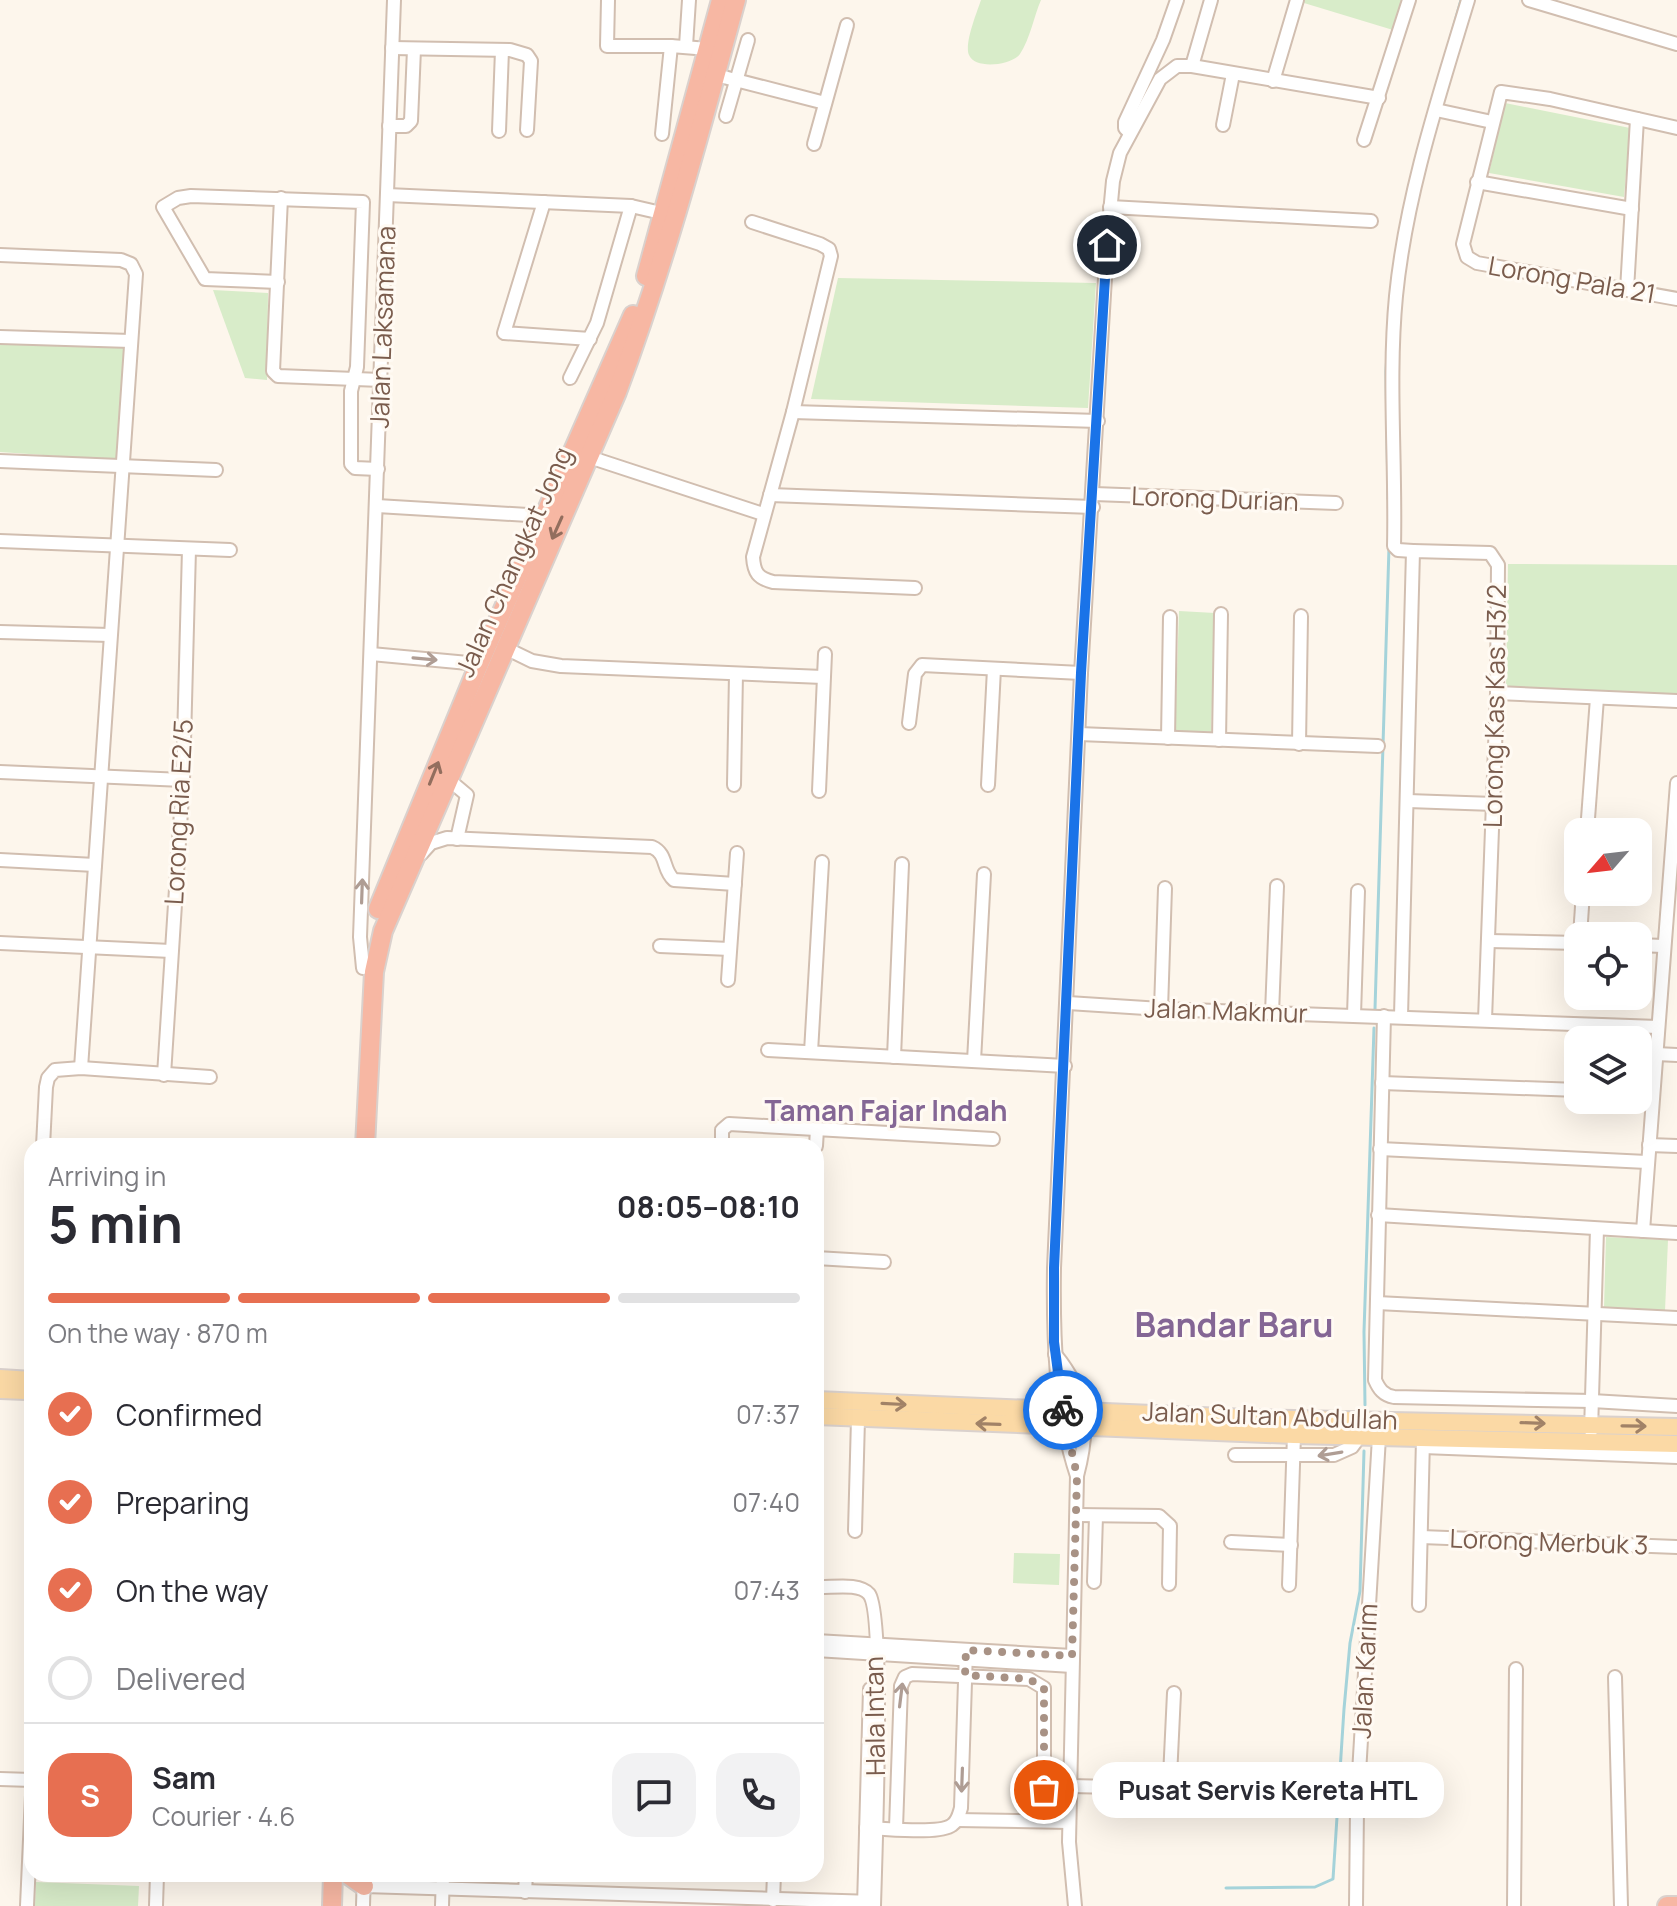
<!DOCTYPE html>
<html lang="en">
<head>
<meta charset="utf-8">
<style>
  body { margin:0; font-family:Manrope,sans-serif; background:#f2f2f3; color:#2b2b33; height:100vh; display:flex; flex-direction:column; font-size:30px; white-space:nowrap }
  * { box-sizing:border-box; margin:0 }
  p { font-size:26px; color:#7c7c81 }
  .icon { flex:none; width:44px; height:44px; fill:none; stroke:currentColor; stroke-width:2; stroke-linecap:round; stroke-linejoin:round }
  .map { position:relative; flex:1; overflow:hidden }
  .side { position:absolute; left:24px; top:1138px; width:800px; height:744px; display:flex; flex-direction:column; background:#fff; border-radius:24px; box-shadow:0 8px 32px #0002 }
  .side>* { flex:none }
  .needle { width:52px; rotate:242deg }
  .tools { position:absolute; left:1564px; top:818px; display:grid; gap:16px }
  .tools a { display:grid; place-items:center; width:88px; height:88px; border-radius:16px; background:#fff; box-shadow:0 8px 32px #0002; font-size:40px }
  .pin { position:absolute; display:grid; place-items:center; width:68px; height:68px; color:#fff; margin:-34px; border:4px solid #fff; border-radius:50%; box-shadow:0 2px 8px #0007 }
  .courier { position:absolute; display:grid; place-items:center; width:80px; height:80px; margin:-40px; border:6px solid #1a73e8; border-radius:50%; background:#fff; color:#222; box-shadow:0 2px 10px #0007 }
  .bubble { position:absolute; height:56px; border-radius:24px; background:#fff; box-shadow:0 8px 32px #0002; font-size:26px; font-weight:700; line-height:56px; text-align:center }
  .overview em { font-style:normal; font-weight:700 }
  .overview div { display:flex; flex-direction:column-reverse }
  .overview { display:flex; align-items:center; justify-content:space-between; height:136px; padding:0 24px }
  h1 { font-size:52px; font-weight:700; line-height:60px }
  .bar { display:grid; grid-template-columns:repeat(4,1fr); gap:12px 8px; align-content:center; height:96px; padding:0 24px }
  .bar i { height:10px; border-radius:6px; background:#e1e1e2 }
  .bar .active { background:#e76f51 }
  .bar p { grid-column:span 4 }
  .line { display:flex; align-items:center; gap:20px; padding:0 24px; border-top:2px solid #e1e1e2 }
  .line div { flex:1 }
  .round { display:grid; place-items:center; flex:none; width:84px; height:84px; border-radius:24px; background:#f2f2f3 }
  ol { padding:0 24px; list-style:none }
  li { display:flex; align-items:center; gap:24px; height:88px }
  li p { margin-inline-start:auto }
  li .icon { padding:8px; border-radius:50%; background:#e76f51; color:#fff; stroke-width:4 }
  li:last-child { color:#7c7c81 }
  li i { width:44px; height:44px; border:4px solid #e1e1e2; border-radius:50% }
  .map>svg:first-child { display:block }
  .green { fill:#d8ecc9 }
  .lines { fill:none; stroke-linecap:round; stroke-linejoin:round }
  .stream { stroke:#a5d3da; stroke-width:3 }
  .minor-casing { stroke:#d1beb0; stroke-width:16 }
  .major-casing { stroke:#dad1cd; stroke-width:20 }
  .highway-casing { stroke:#dad1cd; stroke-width:22 }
  .minor { stroke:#fff; stroke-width:12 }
  .major { stroke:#fbd9a5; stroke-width:16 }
  .highway { stroke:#f7b7a3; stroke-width:18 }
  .oneway { stroke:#936e5e }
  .oneway2 { stroke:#af9d94 }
  .oneway3 { stroke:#a18267 }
  .done { stroke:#a89285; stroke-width:8; stroke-dasharray:0 14.4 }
  .route { stroke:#1a73e8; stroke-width:10 }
  .labels { text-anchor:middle; stroke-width:6; stroke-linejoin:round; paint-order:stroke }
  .street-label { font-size:26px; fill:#7a5c4d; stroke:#fffaf3 }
  .neighbourhood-label { font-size:28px; font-weight:bold; fill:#846695; stroke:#fffaf3 }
  .district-label { font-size:34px; font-weight:bold; fill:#846695; stroke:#fffaf3 }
</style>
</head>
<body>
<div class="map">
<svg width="1677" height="1906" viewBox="0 0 1677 1906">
  <rect width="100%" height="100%" fill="#fdf6ec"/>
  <g class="green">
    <path d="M 981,0 L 1041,0 C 1034,16 1030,39 1020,54 C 1012,65 975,70 969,55 C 964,44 977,12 981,0 Z"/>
    <polygon points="1305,0 1401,0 1393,30 1304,3"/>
    <polygon points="1505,103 1630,128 1624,197 1489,173"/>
    <polygon points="838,278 1096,283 1088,408 811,399"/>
    <polygon points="213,290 268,293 267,380 245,378"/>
    <polygon points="0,343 125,348 116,460 0,452"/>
    <polygon points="1508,564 1677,565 1677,694 1506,687"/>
    <polygon points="1179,611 1215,613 1211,732 1175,731"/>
    <polygon points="1606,1237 1668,1240 1665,1311 1604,1308"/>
    <polygon points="1014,1553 1060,1554 1059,1585 1013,1583"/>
    <polygon points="36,1882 139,1886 138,1906 35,1906"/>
  </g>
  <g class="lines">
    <g class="stream">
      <polyline points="1450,39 1461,0"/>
      <polyline points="1406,201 1409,185"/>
      <polyline points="1396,252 1402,220"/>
      <polyline points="1388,499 1386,371 1390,303"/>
      <polyline points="1375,1009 1389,547"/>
      <polyline points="1365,1405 1364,1332 1374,1028"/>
      <polyline points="1226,1888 1315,1887 1333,1879 1344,1709 1350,1643 1360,1591 1364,1451"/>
    </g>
    <g class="minor-casing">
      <g id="minor">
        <polyline points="608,0 607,46 671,46 708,49"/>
        <polyline points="1529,0 1677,44"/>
        <polyline points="686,46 689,0"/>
        <polyline points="392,48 510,50 527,55 531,61 527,130"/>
        <polyline points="1192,66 1211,0"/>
        <polyline points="716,75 825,103"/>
        <polyline points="1273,81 1297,0"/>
        <polyline points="1436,110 1492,122"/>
        <polyline points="726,116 748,40"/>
        <polyline points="1223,125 1233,74"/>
        <polyline points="389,126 406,126 411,121 414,49"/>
        <polyline points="1677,128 1550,99 1501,92 1463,244 1467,257 1477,263 1677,299"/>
        <polyline points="499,131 502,50"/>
        <polyline points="1130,133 1125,128 1125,122 1163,40 1177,0"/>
        <polyline points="662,134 671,46"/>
        <polyline points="1364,140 1409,0"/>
        <polyline points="814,144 847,25"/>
        <polyline points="1477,182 1632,209"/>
        <polyline points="387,195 631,206 670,215"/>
        <polyline points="281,198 273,371 278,376 381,380"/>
        <polyline points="544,202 504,333 590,339"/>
        <polyline points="1110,207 1371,221"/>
        <path d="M 752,222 L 820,244 L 829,249 L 831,256 L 793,412 L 753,557 C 754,573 758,578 773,582 L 915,588"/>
        <polyline points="0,255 121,260 131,264 136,274 81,1068"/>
        <polyline points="278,282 205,279 163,207 178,198 191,196 363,202 357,367 351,391 351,464 355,468 378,469"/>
        <polyline points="1627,290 1637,119"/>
        <polyline points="0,337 131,341"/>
        <polyline points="570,378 597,323 631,206"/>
        <polyline points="793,412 1098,421"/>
        <polyline points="589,457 763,514"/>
        <polyline points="0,461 216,470"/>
        <polyline points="1094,494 1336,503"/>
        <polyline points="770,495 1093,507"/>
        <polyline points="377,506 544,516"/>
        <polyline points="0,541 230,550"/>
        <path d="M 1413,551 L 1398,550 L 1394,546 C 1396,462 1388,379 1396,296 C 1406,195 1439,96 1468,0"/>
        <polyline points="0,632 110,635"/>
        <polyline points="505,648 532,661 561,666 823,677"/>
        <polyline points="371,654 479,664"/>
        <polyline points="1497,693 1677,701"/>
        <polyline points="909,723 915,674 922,665 1081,673"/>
        <polyline points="1079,734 1378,746"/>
        <polyline points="1168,738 1170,617"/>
        <polyline points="1219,740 1221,614"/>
        <polyline points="1299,744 1301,616"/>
        <polyline points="0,772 183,780"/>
        <polyline points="448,779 467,795 457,839"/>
        <polyline points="734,785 736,674"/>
        <polyline points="988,785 994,669"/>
        <polyline points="819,791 825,654"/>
        <polyline points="1408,801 1494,804"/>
        <polyline points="1587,832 1597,698"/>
        <path d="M 421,854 L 431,843 L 447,838 L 652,847 C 668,854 662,870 674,880 L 735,884"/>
        <polyline points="0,860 95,865"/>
        <polyline points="1580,936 1583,892"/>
        <polyline points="1489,941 1578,943"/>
        <polyline points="0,943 171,951"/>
        <polyline points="1638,945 1663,946"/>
        <polyline points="660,946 730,949"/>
        <polyline points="363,968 360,937 394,0"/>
        <polyline points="728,980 737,853"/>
        <polyline points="1068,1003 1161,1009 1658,1027"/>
        <polyline points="1161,1009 1165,888"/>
        <polyline points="1272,1013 1277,886"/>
        <polyline points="1354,1015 1358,891"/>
        <path d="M 1384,1016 L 1375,1380 C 1379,1389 1383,1395 1394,1397 L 1592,1401 L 1677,1406"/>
        <polyline points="1401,1016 1413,551 1490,553 1498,565 1497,693 1485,1020"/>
        <polyline points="768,1050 1065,1066"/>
        <polyline points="811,1052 822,862"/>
        <polyline points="1656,1054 1677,1055"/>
        <polyline points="894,1057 902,864"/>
        <polyline points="974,1061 984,874"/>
        <polyline points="164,1075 183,780 189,549"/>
        <polyline points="1382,1083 1578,1090"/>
        <polyline points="1649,1145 1677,1146"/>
        <polyline points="43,1146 46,1087 48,1078 55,1070 81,1068 210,1077"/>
        <polyline points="722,1146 722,1130 729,1124 993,1139"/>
        <polyline points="816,1146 817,1129"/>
        <polyline points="1380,1149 1647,1162"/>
        <polyline points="1378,1215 1677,1233"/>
        <polyline points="1643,1231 1677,783"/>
        <polyline points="816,1258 884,1262"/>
        <polyline points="1377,1303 1677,1318"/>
        <path d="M 1055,1354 C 1088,1394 1090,1427 1077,1476 L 1069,1842 L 1075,1906"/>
        <polyline points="1591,1431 1597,1229"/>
        <polyline points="1423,1447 1677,1457"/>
        <polyline points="1235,1455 1334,1455 1352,1447 1360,1436"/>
        <path d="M 1077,1476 C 1055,1410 1053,1337 1054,1268 L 1081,673 L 1107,245 L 1113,181 L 1120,153 L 1160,79 L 1177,66 L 1192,66 L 1379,98"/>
        <polyline points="1077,1515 1159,1516 1170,1526 1169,1584"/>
        <polyline points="855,1531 858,1419"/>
        <polyline points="1421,1537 1677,1547"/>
        <polyline points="1231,1542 1291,1545"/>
        <polyline points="1094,1582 1096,1516"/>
        <polyline points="1289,1585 1294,1435"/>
        <path d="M 816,1587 C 831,1588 859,1582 869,1594 C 885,1613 875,1864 874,1906"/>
        <polyline points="1419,1605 1423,1439"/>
        <polyline points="816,1641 1072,1656"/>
        <polyline points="816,1650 1072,1666"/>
        <polyline points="1615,1677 1621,1906"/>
        <polyline points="0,1779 32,1780"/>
        <polyline points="1070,1786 1159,1788 1166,1784 1170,1777 1174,1693"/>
        <polyline points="957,1820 1069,1822"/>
        <path d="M 866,1828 C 884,1828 939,1835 952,1825 C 958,1821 959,1814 961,1808 L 966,1650"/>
        <polyline points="896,1828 901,1686 905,1677 912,1674 1029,1679 1044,1688 1044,1821"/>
        <polyline points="364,1886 874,1902"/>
        <polyline points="525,1892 526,1874"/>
        <polyline points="773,1900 774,1874"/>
        <polyline points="27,1906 32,1795"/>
        <polyline points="156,1906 157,1874"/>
        <polyline points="363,1906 364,1874"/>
        <polyline points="442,1906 443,1874"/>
        <polyline points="864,1906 870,1689"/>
        <polyline points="1356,1906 1357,1807 1379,1437"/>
        <polyline points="1514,1906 1516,1669"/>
      </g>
    </g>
    <g class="major-casing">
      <g id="major">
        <polyline points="0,1378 32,1380"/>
        <polyline points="0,1390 26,1391"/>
        <polyline points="816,1400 1248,1418 1677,1427"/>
        <polyline points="816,1416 1294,1435 1677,1444"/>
      </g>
    </g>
    <g class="highway-casing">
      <g id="highway">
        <polyline points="646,276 721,0"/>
        <polyline points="378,909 479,664 633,315"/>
        <path d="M 365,1146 L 374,972 L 383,931 L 617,392 C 665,264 700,132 736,0"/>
        <polyline points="347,1874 364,1886"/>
        <polyline points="332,1906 333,1874"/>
        <polyline points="1667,1906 1677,1906"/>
      </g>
    </g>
    <use href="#minor" class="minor"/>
    <use href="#major" class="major"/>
    <use href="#highway" class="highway"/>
  </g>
  <defs><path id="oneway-shaft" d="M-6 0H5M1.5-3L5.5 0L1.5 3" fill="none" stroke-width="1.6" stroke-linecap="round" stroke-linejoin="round" transform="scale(2)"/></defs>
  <g class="oneway">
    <use href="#oneway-shaft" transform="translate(557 528) rotate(114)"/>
    <use href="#oneway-shaft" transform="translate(434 773) rotate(-68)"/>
  </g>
  <g class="oneway2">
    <use href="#oneway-shaft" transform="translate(425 659) rotate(5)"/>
    <use href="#oneway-shaft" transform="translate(362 891) rotate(-88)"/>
    <use href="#oneway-shaft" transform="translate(1330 1454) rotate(171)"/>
    <use href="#oneway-shaft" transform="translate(901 1695) rotate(-83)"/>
    <use href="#oneway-shaft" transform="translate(962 1780) rotate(92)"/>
  </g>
  <g class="oneway3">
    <use href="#oneway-shaft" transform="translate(894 1404) rotate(3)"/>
    <use href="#oneway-shaft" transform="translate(1533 1423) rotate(2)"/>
    <use href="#oneway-shaft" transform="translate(988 1424) rotate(-178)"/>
    <use href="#oneway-shaft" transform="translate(1634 1426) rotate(1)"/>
  </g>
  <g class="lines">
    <polyline class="done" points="1044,1790 1044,1688 1029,1679 965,1675 966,1650 1072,1656 1077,1476 1063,1410"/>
    <polyline class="route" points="1063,1410 1054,1342 1054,1268 1081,673 1107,245"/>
  </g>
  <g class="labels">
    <g class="street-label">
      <text transform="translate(1572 280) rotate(10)" y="9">Lorong Pala 21</text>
      <text transform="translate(383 327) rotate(-88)" y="9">Jalan Laksamana</text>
      <text transform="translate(1215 499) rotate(2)" y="9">Lorong Durian</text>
      <text transform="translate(514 562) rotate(-66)" y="9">Jalan Changkat Jong</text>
      <text transform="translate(1495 706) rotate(-89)" y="9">Lorong Kas Kas H3/2</text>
      <text transform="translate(179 812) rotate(-87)" y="9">Lorong Ria E2/5</text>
      <text transform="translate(1226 1011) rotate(2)" y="9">Jalan Makmur</text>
      <text transform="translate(1270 1416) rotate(2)" y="9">Jalan Sultan Abdullah</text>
      <text transform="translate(1549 1542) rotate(2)" y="9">Lorong Merbuk 3</text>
      <text transform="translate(1365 1671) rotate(-87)" y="9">Jalan Karim</text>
      <text transform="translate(875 1716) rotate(-91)" y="9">Hala Intan</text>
    </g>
    <g class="neighbourhood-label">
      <text x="886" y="1121">Taman Fajar Indah</text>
    </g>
    <g class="district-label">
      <text x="1234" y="1337">Bandar Baru</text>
    </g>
  </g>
</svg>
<div class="tools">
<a><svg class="needle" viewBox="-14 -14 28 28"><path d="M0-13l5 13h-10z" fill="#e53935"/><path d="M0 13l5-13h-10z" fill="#7c7c81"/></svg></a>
<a><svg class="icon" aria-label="locate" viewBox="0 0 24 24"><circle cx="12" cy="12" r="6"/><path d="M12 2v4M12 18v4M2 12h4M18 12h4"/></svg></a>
<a><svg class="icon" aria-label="layers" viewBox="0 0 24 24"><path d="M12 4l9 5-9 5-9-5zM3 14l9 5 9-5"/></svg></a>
</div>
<div class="pin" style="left:1044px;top:1790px;background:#ea580c"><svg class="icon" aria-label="bag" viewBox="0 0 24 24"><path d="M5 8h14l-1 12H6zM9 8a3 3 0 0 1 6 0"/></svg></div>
<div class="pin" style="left:1107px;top:245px;background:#1f2937"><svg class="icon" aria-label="home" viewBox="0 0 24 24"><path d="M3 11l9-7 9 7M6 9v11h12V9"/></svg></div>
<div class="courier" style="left:1063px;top:1410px"><svg class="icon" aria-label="bike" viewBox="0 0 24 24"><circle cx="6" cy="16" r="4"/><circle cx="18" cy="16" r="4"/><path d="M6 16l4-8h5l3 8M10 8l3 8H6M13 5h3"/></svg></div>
<div class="bubble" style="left:1092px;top:1762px;width:352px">Pusat Servis Kereta HTL</div>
<section class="side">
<div class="overview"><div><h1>5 min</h1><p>Arriving in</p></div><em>08:05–08:10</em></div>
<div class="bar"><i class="active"></i><i class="active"></i><i class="active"></i><i></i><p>On the way · 870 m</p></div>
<ol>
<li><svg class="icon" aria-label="check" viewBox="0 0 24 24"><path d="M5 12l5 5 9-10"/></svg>Confirmed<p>07:37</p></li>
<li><svg class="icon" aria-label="check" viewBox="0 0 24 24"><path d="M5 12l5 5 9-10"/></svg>Preparing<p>07:40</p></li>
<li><svg class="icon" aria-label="check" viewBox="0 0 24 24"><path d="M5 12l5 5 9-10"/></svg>On the way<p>07:43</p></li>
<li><i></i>Delivered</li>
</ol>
<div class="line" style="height:144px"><b class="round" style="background:#e76f51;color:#fff">S</b><div><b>Sam</b><p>Courier · 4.6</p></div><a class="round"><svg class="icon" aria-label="chat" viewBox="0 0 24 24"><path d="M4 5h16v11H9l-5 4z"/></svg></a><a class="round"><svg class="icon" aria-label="phone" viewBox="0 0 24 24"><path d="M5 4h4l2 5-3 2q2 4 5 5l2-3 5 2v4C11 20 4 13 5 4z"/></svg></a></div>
</section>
</div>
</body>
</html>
